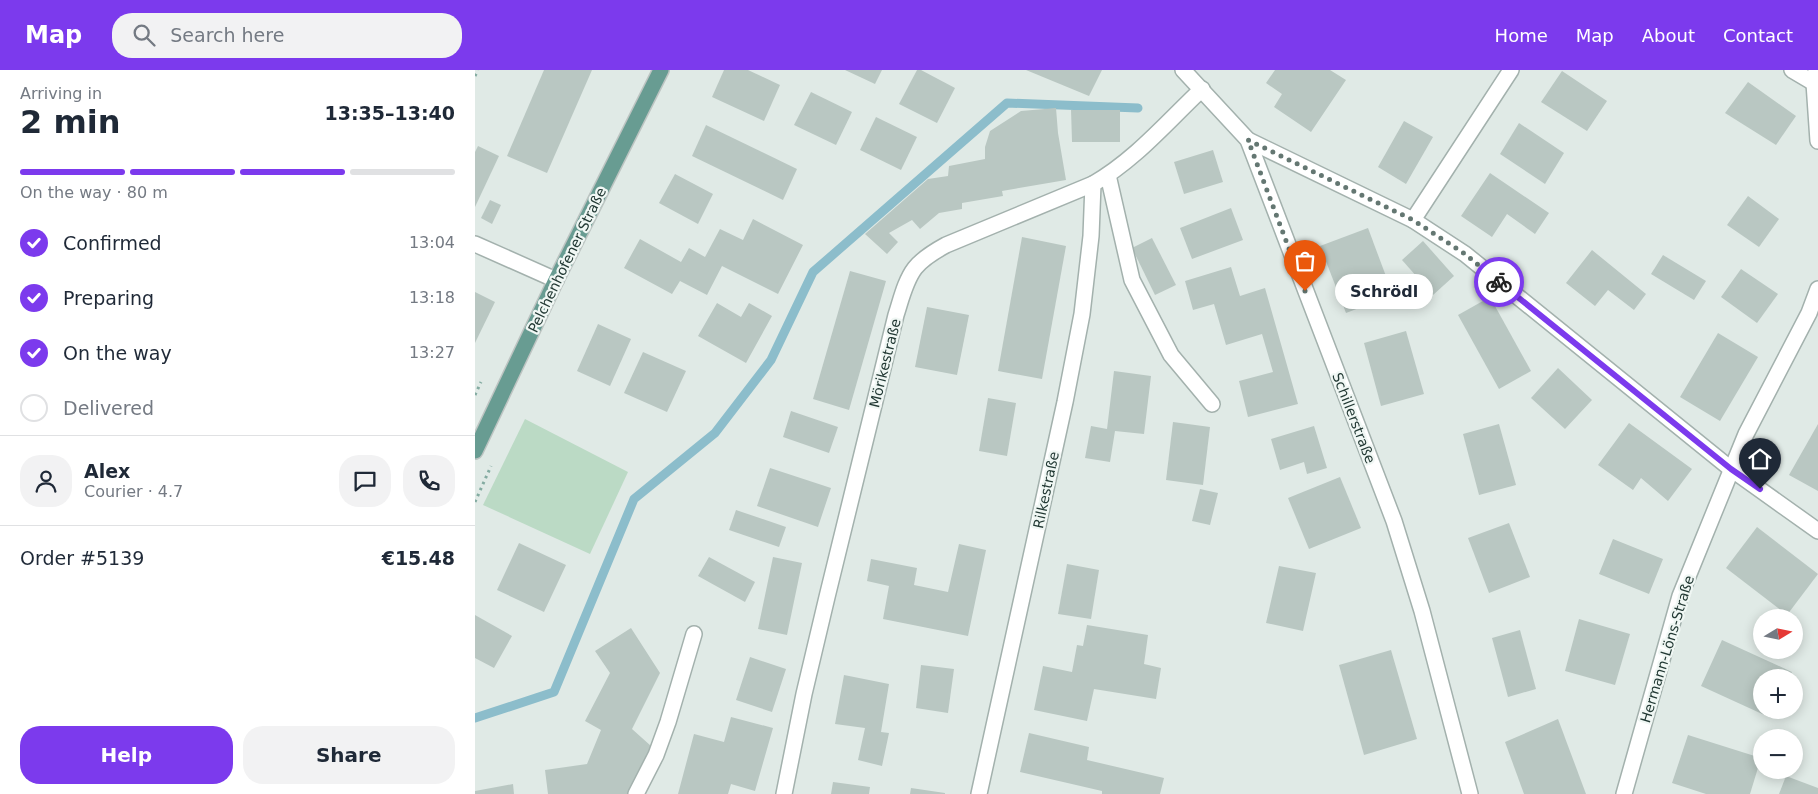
<!DOCTYPE html>
<html lang="en">
<head>
<meta charset="utf-8">
<style>
  body { margin:0; font-family:"DejaVu Sans",sans-serif; background:#f2f2f3; color:#1f2937; height:100vh; display:flex; flex-direction:column; font-size:19px; white-space:nowrap }
  * { box-sizing:border-box; margin:0 }
  p { font-size:16px; color:#747a83 }
  .icon { flex:none; width:28px; height:28px; fill:none; stroke:currentColor; stroke-width:2; stroke-linecap:round; stroke-linejoin:round }
  .map { position:relative; flex:1; overflow:hidden }
  .details { display:flex; flex-direction:column; background:#fff; width:475px }
  .details>* { flex:none }
  .needle { width:32px; rotate:80deg }
  .fabs { position:absolute; left:1278px; top:539px; display:grid; gap:10px }
  .fabs a { display:grid; place-items:center; width:50px; height:50px; border-radius:50%; background:#fff; box-shadow:0 2px 12px #0003; font-size:25px }
  .pin { position:absolute; display:grid; place-items:center; width:42px; height:42px; color:#fff; margin:-51px -21px; border-radius:50% 50% 50% 0; rotate:-45deg; box-shadow:0 0 5px #0007 }
  .pin .icon { rotate:45deg }
  .courier { position:absolute; display:grid; place-items:center; width:50px; height:50px; margin:-25px; border:4px solid #7c3aed; border-radius:50%; background:#fff; color:#222; box-shadow:0 1px 6px #0007 }
  .bubble { position:absolute; height:35px; border-radius:18px; background:#fff; box-shadow:0 2px 12px #0003; font-size:16px; font-weight:600; line-height:35px; text-align:center }
  .overview em { font-style:normal; font-weight:600 }
  .overview div { display:flex; flex-direction:column-reverse }
  .overview { display:flex; align-items:center; justify-content:space-between; height:85px; padding:0 20px }
  h1 { font-size:32px; font-weight:600; line-height:38px }
  .bar { display:grid; grid-template-columns:repeat(4,1fr); gap:8px 5px; align-content:center; height:60px; padding:0 20px }
  .bar i { height:6px; border-radius:4px; background:#e0e1e3 }
  .bar .selected { background:#7c3aed }
  .bar p { grid-column:span 4 }
  .line { display:flex; align-items:center; gap:12px; padding:0 20px; border-top:1px solid #e0e1e3 }
  .line div { flex:1 }
  .round { display:grid; place-items:center; flex:none; width:52px; height:52px; border-radius:20px; background:#f2f2f3 }
  ol { padding:0 20px; list-style:none }
  li { display:flex; align-items:center; gap:15px; height:55px }
  li p { margin-inline-start:auto }
  li .icon { padding:5px; border-radius:50%; background:#7c3aed; color:#fff; stroke-width:4 }
  li:last-child { color:#747a83 }
  li i { width:28px; height:28px; border:2px solid #e0e1e3; border-radius:50% }
  .action { display:flex; gap:10px; margin-top:auto; padding:10px 20px }
  .action a { flex:1; height:58px; border-radius:20px; background:#7c3aed; color:#fff; font-size:20px; font-weight:600; line-height:58px; text-align:center }
  .action a+a { background:#f2f2f3; color:#1f2937 }
  header { display:flex; align-items:center; gap:30px; box-sizing:border-box; height:70px; padding:0 25px; background:#7c3aed; color:#fff }
  header strong { font-size:24px }
  nav { display:flex; gap:28px; margin-inline-start:auto; font-size:18px }
  .search { width:350px; height:45px; background:#f2f2f3; display:flex; align-items:center; gap:12px; box-sizing:border-box; padding:0 18px; border-radius:20px; color:#747a83; font-size:19px }
  main { display:flex; flex:1; min-height:0 }
  .map>svg:first-child { display:block }
  .green { fill:#bbdac5 }
  .lines { fill:none; stroke-linecap:round; stroke-linejoin:round }
  .stream { stroke:#8cbdcb; stroke-width:9 }
  .building { fill:#b9c7c2 }
  .minor-casing { stroke:#a3b1ad; stroke-width:18 }
  .major-casing { stroke:#bdc4c2; stroke-width:18 }
  .path { stroke:#83aba1; stroke-width:3; stroke-dasharray:2.5 4; stroke-linecap:butt }
  .minor { stroke:#fff; stroke-width:15 }
  .major { stroke:#689c92; stroke-width:15 }
  .done { stroke:#647772; stroke-width:5; stroke-dasharray:0 9 }
  .route { stroke:#7c3aed; stroke-width:6 }
  .labels { text-anchor:middle; stroke-width:4.5; stroke-linejoin:round; paint-order:stroke }
  .street-label { font-size:14px; fill:#223934; stroke:#f0f7f4 }
</style>
</head>
<body>
<header>
<strong>Map</strong>
<div class="search"><svg class="icon" aria-label="search" viewBox="0 0 24 24"><circle cx="10" cy="10" r="6"/><path d="M15 15l6 6"/></svg>Search here</div>
<nav><a>Home</a><a>Map</a><a>About</a><a>Contact</a></nav>
</header>
<main>
<section class="details">
<div class="overview"><div><h1>2 min</h1><p>Arriving in</p></div><em>13:35–13:40</em></div>
<div class="bar"><i class="selected"></i><i class="selected"></i><i class="selected"></i><i></i><p>On the way · 80 m</p></div>
<ol>
<li><svg class="icon" aria-label="check" viewBox="0 0 24 24"><path d="M5 12l5 5 9-10"/></svg>Confirmed<p>13:04</p></li>
<li><svg class="icon" aria-label="check" viewBox="0 0 24 24"><path d="M5 12l5 5 9-10"/></svg>Preparing<p>13:18</p></li>
<li><svg class="icon" aria-label="check" viewBox="0 0 24 24"><path d="M5 12l5 5 9-10"/></svg>On the way<p>13:27</p></li>
<li><i></i>Delivered</li>
</ol>
<div class="line" style="height:90px"><a class="round"><svg class="icon" aria-label="person" viewBox="0 0 24 24"><circle cx="12" cy="8" r="4"/><path d="M4 21q1-7 8-7t8 7"/></svg></a><div><b>Alex</b><p>Courier · 4.7</p></div><a class="round"><svg class="icon" aria-label="chat" viewBox="0 0 24 24"><path d="M4 5h16v11H9l-5 4z"/></svg></a><a class="round"><svg class="icon" aria-label="phone" viewBox="0 0 24 24"><path d="M5 4h4l2 5-3 2q2 4 5 5l2-3 5 2v4C11 20 4 13 5 4z"/></svg></a></div>
<div class="line" style="height:65px"><div>Order #5139</div><b>€15.48</b></div>
<div class="action"><a>Help</a><a>Share</a></div>
</section>
<div class="map">
<svg width="1343" height="724" viewBox="0 0 1343 724">
  <rect width="100%" height="100%" fill="#e0eae6"/>
  <polygon class="green" points="50,349 153,402 115,484 8,435"/>
  <g class="lines">
    <polyline class="stream" points="0,648 79,622 159,429 240,363 296,290 338,202 532,33 663,38"/>
  </g>
  <g class="building">
    <polygon points="69,0 117,0 72,103 32,86"/>
    <polygon points="249,0 273,0 305,15 289,51 237,27"/>
    <polygon points="370,0 407,0 400,14"/>
    <polygon points="442,0 446,0 480,18 462,53 424,34"/>
    <polygon points="551,0 627,0 614,26"/>
    <polygon points="800,0 855,0 871,10 836,62 799,37 807,24 791,13"/>
    <polygon points="1087,1 1132,31 1112,61 1066,32"/>
    <polygon points="1273,12 1321,46 1301,75 1250,43"/>
    <polygon points="336,22 377,42 361,75 319,55"/>
    <polygon points="581,38 583,63 591,110 527,121 528,126 487,133 487,139 464,143 445,159 437,150 414,163 423,172 412,184 390,164 453,109 473,106 474,96 510,89 510,77 515,61 546,41"/>
    <polygon points="596,40 645,40 645,72 597,72"/>
    <polygon points="401,47 442,67 426,100 385,80"/>
    <polygon points="929,51 958,67 931,114 903,97"/>
    <polygon points="1044,53 1089,83 1070,114 1025,84"/>
    <polygon points="231,55 322,99 308,130 217,86"/>
    <polygon points="3,76 24,86 0,137 0,82"/>
    <polygon points="738,80 748,112 709,124 699,92"/>
    <polygon points="1015,103 1074,143 1060,164 1032,144 1017,167 986,146"/>
    <polygon points="200,104 238,124 223,154 184,133"/>
    <polygon points="1273,126 1304,149 1284,177 1252,155"/>
    <polygon points="15,130 26,135 17,154 6,148"/>
    <polygon points="756,138 768,170 717,189 705,158"/>
    <polygon points="278,149 328,175 303,224 247,196 232,225 205,211 197,224 149,198 165,169 206,192 214,178 230,187 245,159 268,170"/>
    <polygon points="893,158 918,225 871,243 845,176"/>
    <polygon points="547,167 591,176 567,309 523,301"/>
    <polygon points="677,168 701,215 680,225 657,178"/>
    <polygon points="948,171 979,206 958,225 927,190"/>
    <polygon points="1117,180 1171,224 1159,240 1133,220 1120,236 1091,213"/>
    <polygon points="1188,185 1231,211 1219,230 1176,204"/>
    <polygon points="756,197 765,226 790,218 823,334 773,347 764,311 798,302 787,264 751,275 739,234 718,240 710,211"/>
    <polygon points="1266,199 1303,224 1282,253 1246,227"/>
    <polygon points="375,201 411,211 374,340 338,329"/>
    <polygon points="0,222 20,232 0,273"/>
    <polygon points="1015,227 1056,301 1024,319 983,245"/>
    <polygon points="242,233 266,247 274,233 297,246 271,293 223,266"/>
    <polygon points="452,237 494,245 482,305 440,297"/>
    <polygon points="123,254 156,269 135,316 102,301"/>
    <polygon points="931,261 949,324 906,336 889,273"/>
    <polygon points="1243,263 1283,287 1245,351 1205,327"/>
    <polygon points="168,282 211,301 192,342 149,323"/>
    <polygon points="1083,298 1117,330 1090,359 1056,328"/>
    <polygon points="639,301 676,306 669,364 640,361 635,392 610,388 616,356 632,359"/>
    <polygon points="513,328 541,333 532,386 504,381"/>
    <polygon points="316,341 363,357 354,383 308,367"/>
    <polygon points="698,352 735,357 728,415 691,410"/>
    <polygon points="1154,353 1217,399 1193,431 1166,408 1158,420 1123,395"/>
    <polygon points="1024,354 1041,415 1004,425 988,364"/>
    <polygon points="1343,354 1343,421 1314,405"/>
    <polygon points="839,356 852,398 832,404 829,392 805,400 796,369"/>
    <polygon points="295,398 356,418 343,457 282,436"/>
    <polygon points="865,407 886,458 834,479 813,428"/>
    <polygon points="725,419 743,423 735,455 717,451"/>
    <polygon points="261,440 311,457 304,477 254,460"/>
    <polygon points="1034,453 1055,507 1014,523 993,468"/>
    <polygon points="1282,457 1343,504 1312,545 1251,498"/>
    <polygon points="1138,469 1188,489 1174,524 1124,504"/>
    <polygon points="44,473 91,495 69,542 22,520"/>
    <polygon points="484,474 511,480 493,566 408,549 414,516 392,511 396,489 442,498 439,515 473,522"/>
    <polygon points="234,487 280,512 270,532 223,506"/>
    <polygon points="298,487 327,493 312,565 283,559"/>
    <polygon points="592,494 624,500 616,549 583,544"/>
    <polygon points="804,496 841,503 828,561 791,553"/>
    <polygon points="0,545 37,566 19,598 0,588"/>
    <polygon points="1104,549 1155,564 1140,615 1090,601"/>
    <polygon points="612,555 673,565 669,594 686,598 681,629 619,619 612,651 559,640 568,596 597,602 602,575 608,576"/>
    <polygon points="156,558 185,603 157,659 176,676 154,724 73,724 70,700 112,694 126,660 110,651 135,603 120,581"/>
    <polygon points="1045,560 1061,619 1033,627 1017,568"/>
    <polygon points="1247,570 1317,602 1314,608 1286,608 1286,640 1299,640 1296,648 1226,616"/>
    <polygon points="916,580 942,669 889,685 864,595"/>
    <polygon points="275,587 311,599 297,642 261,630"/>
    <polygon points="446,595 479,599 473,643 441,638"/>
    <polygon points="369,605 414,614 406,662 414,663 407,696 383,690 390,658 360,654"/>
    <polygon points="256,647 298,658 280,721 256,714 253,724 203,724 219,664 249,672"/>
    <polygon points="1083,649 1111,724 1049,724 1030,672"/>
    <polygon points="554,663 614,677 612,690 689,708 685,724 627,724 627,721 545,702"/>
    <polygon points="1213,665 1286,688 1275,724 1231,724 1197,713"/>
    <polygon points="1311,706 1343,718 1343,724 1304,724"/>
    <polygon points="358,712 395,717 394,724 356,724"/>
    <polygon points="38,714 39,724 0,724 0,721"/>
    <polygon points="436,718 470,723 470,724 435,724"/>
  </g>
  <g class="lines">
    <g class="minor-casing">
      <g id="minor">
        <polyline points="708,0 773,70 919,451 947,541 995,724"/>
        <polyline points="1317,0 1339,13"/>
        <polyline points="1341,0 1339,13 1343,71"/>
        <polyline points="773,70 938,150 990,184 1256,399 1343,461"/>
        <polyline points="633,105 657,210 696,285 737,334"/>
        <polyline points="938,150 1036,0"/>
        <polyline points="0,174 81,210"/>
        <polyline points="161,724 181,685 193,652 219,564"/>
        <path d="M 309,724 L 329,624 L 352,527 L 421,245 C 426,230 430,211 440,198 C 448,188 460,181 471,175 L 618,114 C 660,90 692,52 727,19"/>
        <polyline points="504,724 590,332 607,244 616,166 618,114"/>
        <polyline points="1149,724 1205,526 1271,364 1334,243 1343,219"/>
      </g>
    </g>
    <g class="major-casing">
      <polyline id="major" points="0,381 81,210 186,0"/>
    </g>
    <g class="path">
      <polyline points="0,6 3,0"/>
      <polyline points="0,325 6,312"/>
      <polyline points="0,432 16,396"/>
    </g>
    <use href="#minor" class="minor"/>
    <use href="#major" class="major"/>
  </g>
  <g class="lines">
    <polyline class="done" points="830,221 773,70 938,150 990,184 1024,212"/>
    <polyline class="route" points="1024,212 1256,399 1285,419"/>
  </g>
  <g class="labels">
    <g class="street-label">
      <text transform="translate(92 190) rotate(-64)" y="5">Pelchenhofener Straße</text>
      <text transform="translate(410 293) rotate(-76)" y="5">Mörikestraße</text>
      <text transform="translate(879 348) rotate(69)" y="5">Schillerstraße</text>
      <text transform="translate(571 420) rotate(-78)" y="5">Rilkestraße</text>
      <text transform="translate(1192 579) rotate(-73)" y="5">Hermann-Löns-Straße</text>
    </g>
  </g>
</svg>
<div class="fabs">
<a><svg class="needle" viewBox="-14 -14 28 28"><path d="M0-13l5 13h-10z" fill="#e53935"/><path d="M0 13l5-13h-10z" fill="#747a83"/></svg></a>
<a>+</a>
<a>−</a>
</div>
<div class="pin" style="left:830px;top:221px;background:#ea580c"><svg class="icon" aria-label="bag" viewBox="0 0 24 24"><path d="M5 8h14l-1 12H6zM9 8a3 3 0 0 1 6 0"/></svg></div>
<div class="pin" style="left:1285px;top:419px;background:#1f2937"><svg class="icon" aria-label="home" viewBox="0 0 24 24"><path d="M3 11l9-7 9 7M6 9v11h12V9"/></svg></div>
<div class="courier" style="left:1024px;top:212px"><svg class="icon" aria-label="bike" viewBox="0 0 24 24"><circle cx="6" cy="16" r="4"/><circle cx="18" cy="16" r="4"/><path d="M6 16l4-8h5l3 8M10 8l3 8H6M13 5h3"/></svg></div>
<div class="bubble" style="left:860px;top:204px;width:98px">Schrödl</div>
</div>
</main>
</body>
</html>
